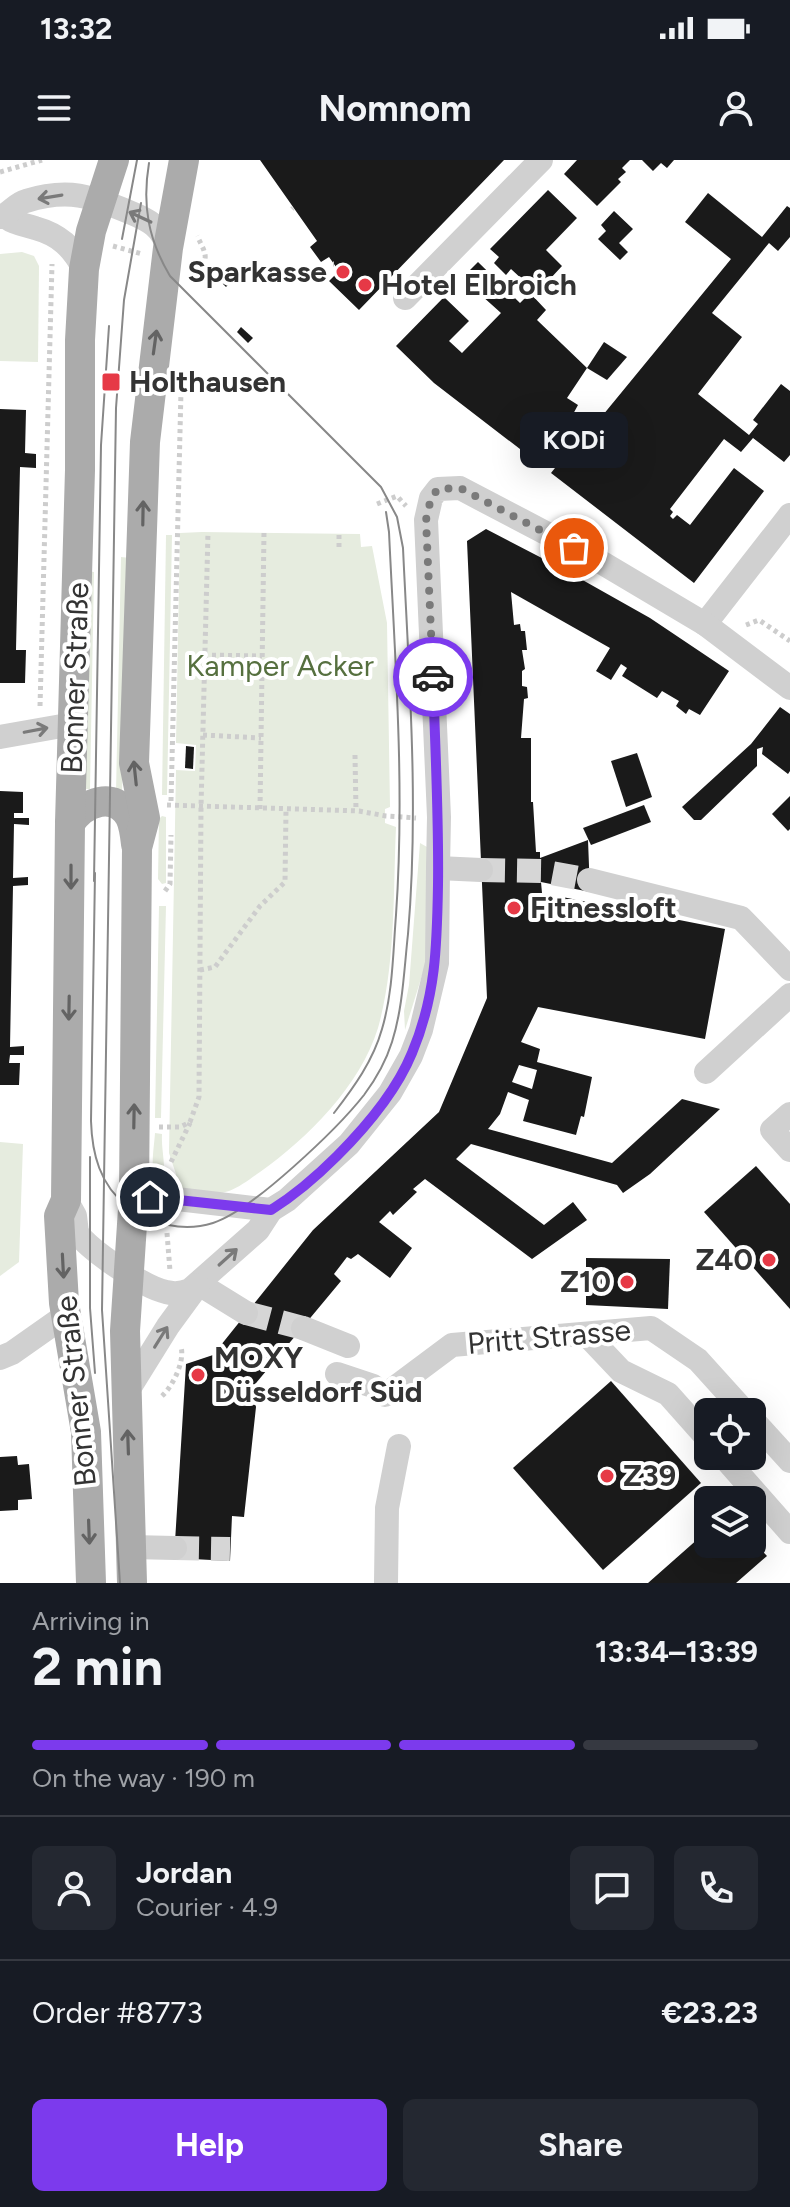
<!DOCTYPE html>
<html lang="en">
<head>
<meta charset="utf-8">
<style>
  body { margin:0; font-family:Figtree,sans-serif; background:#242831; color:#f1f3f6; height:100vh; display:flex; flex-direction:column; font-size:30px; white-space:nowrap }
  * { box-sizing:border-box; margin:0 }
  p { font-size:26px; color:#9ea1a6 }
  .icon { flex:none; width:44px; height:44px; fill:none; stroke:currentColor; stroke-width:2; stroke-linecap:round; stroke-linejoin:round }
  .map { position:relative; height:1423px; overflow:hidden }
  .sheet { display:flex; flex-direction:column; background:#171b24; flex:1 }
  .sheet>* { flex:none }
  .buttons { position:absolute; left:694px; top:1238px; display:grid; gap:16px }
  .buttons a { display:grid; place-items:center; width:72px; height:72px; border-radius:12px; background:#171b24; box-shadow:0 8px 32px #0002; font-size:40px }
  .pin { position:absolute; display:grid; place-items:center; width:68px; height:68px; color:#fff; margin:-34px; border:4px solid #fff; border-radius:50%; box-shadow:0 2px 8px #0007 }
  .courier { position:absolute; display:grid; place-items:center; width:80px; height:80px; margin:-40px; border:6px solid #7c3aed; border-radius:50%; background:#fff; color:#222; box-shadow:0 2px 10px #0007 }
  .bubble { position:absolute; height:56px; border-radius:12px; background:#171b24; box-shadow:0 8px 32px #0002; font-size:26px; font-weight:700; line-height:56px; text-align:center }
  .overview em { font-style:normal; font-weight:700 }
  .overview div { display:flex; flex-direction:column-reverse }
  .overview { display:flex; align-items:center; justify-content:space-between; height:136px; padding:0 32px }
  h1 { font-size:52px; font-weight:700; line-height:60px }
  .bar { display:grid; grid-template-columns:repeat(4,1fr); gap:12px 8px; align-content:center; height:96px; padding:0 32px }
  .bar i { height:10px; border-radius:6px; background:#363941 }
  .bar .current { background:#7c3aed }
  .bar p { grid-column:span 4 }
  .line { display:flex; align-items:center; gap:20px; padding:0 32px; border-top:2px solid #363941 }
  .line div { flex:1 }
  .round { display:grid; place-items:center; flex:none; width:84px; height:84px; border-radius:12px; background:#242831 }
  .primary-button { display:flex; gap:16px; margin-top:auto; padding:16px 32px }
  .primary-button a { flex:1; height:92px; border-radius:12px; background:#7c3aed; color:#fff; font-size:32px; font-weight:700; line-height:92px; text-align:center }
  .primary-button a+a { background:#242831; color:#f1f3f6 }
  .status { display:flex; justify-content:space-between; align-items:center; height:56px; padding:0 40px; background:#171b24; direction:ltr }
  .status svg { height:22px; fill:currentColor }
  header { display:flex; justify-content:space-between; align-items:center; height:104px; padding:0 32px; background:#171b24; font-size:36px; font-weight:700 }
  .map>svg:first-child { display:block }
  .green { fill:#e6ecdf }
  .building { fill:#1a1a1a; fill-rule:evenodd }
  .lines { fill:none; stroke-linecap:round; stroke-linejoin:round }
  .minor-tunnel { stroke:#d6d6d6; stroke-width:24; stroke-dasharray:24 12; stroke-linecap:butt }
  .path { stroke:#cdcdcd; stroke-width:5; stroke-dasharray:4 4; stroke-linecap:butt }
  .minor { stroke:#d0d0d0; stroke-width:24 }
  .major { stroke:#ababab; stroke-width:30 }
  .tram { stroke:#888; stroke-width:2 }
  .oneway { stroke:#7a7a7a }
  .oneway2 { stroke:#636363 }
  .done { stroke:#7a7a7a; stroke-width:8; stroke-dasharray:0 14.4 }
  .route { stroke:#7c3aed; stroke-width:10 }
  .poi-dot { fill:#e63946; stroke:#fff; stroke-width:3 }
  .labels { text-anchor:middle; stroke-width:8; stroke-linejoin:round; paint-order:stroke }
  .poi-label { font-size:30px; font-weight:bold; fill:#333; stroke:#fff; text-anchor:start }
  .park-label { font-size:30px; fill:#56703f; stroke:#fff }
  .street-label { font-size:30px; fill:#333; stroke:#fff }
</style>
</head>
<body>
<div class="status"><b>13:32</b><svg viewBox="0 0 49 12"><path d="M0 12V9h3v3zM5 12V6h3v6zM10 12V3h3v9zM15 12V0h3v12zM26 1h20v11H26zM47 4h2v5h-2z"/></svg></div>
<header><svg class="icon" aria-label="menu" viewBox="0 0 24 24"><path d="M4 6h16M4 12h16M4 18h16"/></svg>Nomnom<svg class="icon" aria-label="person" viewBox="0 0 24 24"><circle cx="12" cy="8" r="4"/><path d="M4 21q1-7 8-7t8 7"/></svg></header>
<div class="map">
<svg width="790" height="1423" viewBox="0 0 790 1423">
  <rect width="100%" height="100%" fill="#fff"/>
  <g class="green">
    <polygon points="22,92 34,96 39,106 38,202 0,201 0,94"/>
    <path d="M 202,372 L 360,374 L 361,387 L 372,386 L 387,463 L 390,647 L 385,649 L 385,663 L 396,667 C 393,733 396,804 378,868 C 360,926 308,978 260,1012 C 250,1019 240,1027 229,1031 C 213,1036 191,1033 174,1033 L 176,1014 L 169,993 L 176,610 L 195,611 L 196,585 L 176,583 L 180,373 Z"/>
    <polygon points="166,375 172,375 167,635 162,635"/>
    <polygon points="121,397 130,398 126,435 122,636 116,632"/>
    <polygon points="86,411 94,412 90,629 82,629"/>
    <polygon points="162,656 166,657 166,723 162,724 158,719 159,659"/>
    <polygon points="420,683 427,687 429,747 425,806 405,870 404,851 409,825"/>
    <polygon points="159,746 166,746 161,958 155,958"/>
    <path d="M 155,973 L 162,974 C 161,993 168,1010 161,1028 C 148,1016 154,990 155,973 Z"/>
    <polygon points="0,982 23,984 19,1102 0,1116"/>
  </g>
  <g class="building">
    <polygon points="260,0 504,0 359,150 329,121 339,111 329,97 321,102 310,87 317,81"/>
    <polygon points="577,0 630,0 622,8 626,12 618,19 621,22 597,46 564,14"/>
    <polygon points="642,0 674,0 667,8 661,3 653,11"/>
    <polygon points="548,30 577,58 546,90 562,106 537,133 511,109 506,115 494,103 499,97 490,89"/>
    <polygon points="708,33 762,77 787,46 790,48 790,77 778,91 769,83 712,153 742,177 698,234 749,275 758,264 753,260 781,224 790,231 790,295 784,302 753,278 741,292 724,279 670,349 673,352 670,356 673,359 677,355 690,365 734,308 764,331 694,423 551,313 586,269 589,272 731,99 685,62"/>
    <polygon points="614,51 633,69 619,83 628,92 620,100 598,79 606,71 601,65"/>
    <polygon points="478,102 520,143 530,133 546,150 537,160 587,208 567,238 578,245 572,256 578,260 542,306 434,223 396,186 444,137 469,161 449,181 462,193 501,153 462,118"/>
    <polygon points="236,105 242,110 226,127 221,122"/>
    <polygon points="241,167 253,178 248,183 237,172"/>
    <polygon points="604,182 627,197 607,220 587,208"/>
    <polygon points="0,249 26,250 25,293 36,294 36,308 20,307 16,490 26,490 25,523 0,523"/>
    <path d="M 486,369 L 563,409 L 650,458 L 729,511 L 700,555 L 689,549 L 686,554 L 676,546 L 679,541 L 662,531 L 657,538 L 622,516 L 627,508 L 621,504 L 611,520 L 596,511 L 610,488 L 511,432 L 514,465 L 520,464 L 521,471 L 525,471 L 527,490 L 522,490 L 525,509 L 522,511 L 522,526 L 527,527 L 528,538 L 524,539 L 521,578 L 531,578 L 531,642 L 533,642 L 536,692 L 540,692 L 540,698 L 588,680 L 590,732 L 541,722 L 542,733 L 725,769 L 705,879 L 538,847 L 521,882 L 540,889 L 537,902 L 592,917 L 584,957 L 581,956 L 576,975 L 523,961 L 529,940 L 508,932 L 500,954 L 488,969 L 612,1003 L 682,939 L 720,949 L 650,1014 L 623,1033 L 617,1025 L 471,984 L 456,999 L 544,1065 L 573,1042 L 587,1060 L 532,1099 L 425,1019 L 413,1029 L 417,1032 L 393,1055 L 390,1051 L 379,1062 L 412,1088 L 390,1118 L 358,1094 L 351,1099 L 347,1097 L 334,1114 L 341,1121 L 252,1228 L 256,1247 L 244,1357 L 232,1356 L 230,1401 L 174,1398 L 186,1204 L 213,1195 L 313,1070 L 439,952 L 487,838 L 467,381 ZM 519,905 L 537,910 L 532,929 L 512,922 Z"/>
    <polygon points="780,547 790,554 790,611 788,614 762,594 763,587 757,589 757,606 701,660 694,660 682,647 751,584"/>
    <polygon points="186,586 194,587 193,609 185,608"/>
    <polygon points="637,593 652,637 626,647 611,601"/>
    <polygon points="0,631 23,632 23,653 14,653 14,658 29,658 29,665 14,664 13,718 28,717 28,725 13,726 10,887 24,886 24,895 10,895 9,903 20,903 19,925 0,925"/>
    <polygon points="790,636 790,669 788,671 772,654"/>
    <polygon points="644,645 651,662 591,685 583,668"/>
    <polygon points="756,1006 790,1044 790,1149 704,1052"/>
    <polygon points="586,1098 670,1099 668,1149 586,1145"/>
    <polygon points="611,1221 701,1323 603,1410 513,1308"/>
    <polygon points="17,1296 18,1305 29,1304 32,1339 18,1340 18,1350 0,1351 0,1297"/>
    <polygon points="708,1370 708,1384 752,1384 752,1380 767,1396 736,1423 648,1423"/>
  </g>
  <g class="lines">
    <g class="minor-tunnel">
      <polyline points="481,710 541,711 589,720"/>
      <polyline points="246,1153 303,1168"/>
      <polyline points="175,1388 230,1389"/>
    </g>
    <g class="path">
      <polyline points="0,12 42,0"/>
      <polyline points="292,49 293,48"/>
      <polyline points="113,86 142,94"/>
      <polyline points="333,104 334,104"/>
      <path d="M 193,119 C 208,98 209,99 197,76"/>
      <polyline points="377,344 397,336 406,346"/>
      <polyline points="339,387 339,373"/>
      <polyline points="746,465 759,460 790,481"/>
      <polyline points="204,495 262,496"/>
      <polyline points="204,516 262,514"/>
      <polyline points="40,546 52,104"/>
      <polyline points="203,575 261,578"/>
      <polyline points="355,595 356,651"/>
      <polyline points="171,641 181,231"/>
      <polyline points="167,645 359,651 386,656 416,658"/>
      <polyline points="260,649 264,372"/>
      <polyline points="165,731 170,724 171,675"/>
      <polyline points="200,810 215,807 260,746 285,722 286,650"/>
      <polyline points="159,967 180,967 190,962 199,937 201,647 208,372"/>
      <polyline points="171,1002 190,963"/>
      <polyline points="167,1073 170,1111"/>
      <path d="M 162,1236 C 173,1226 185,1201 181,1187"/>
    </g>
    <g class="minor">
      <path d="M 5,56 C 14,64 24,64 35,68 C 60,75 72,87 84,109"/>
      <path d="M 0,57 C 10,54 15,44 26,41 C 68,28 91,36 129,52 C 149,60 162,67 168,88"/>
      <polyline points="405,138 541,0"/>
      <polyline points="705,464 790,355"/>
      <polyline points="0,577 73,564"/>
      <polyline points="438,708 481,710"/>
      <polyline points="589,720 741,758 790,809"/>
      <polyline points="706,912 790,835"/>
      <polyline points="790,954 772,970 790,990"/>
      <polyline points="134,1034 271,1050"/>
      <path d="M 66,1040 L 75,1056 L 77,1073 C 91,1091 143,1127 166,1132 C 174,1134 183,1133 190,1130 L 258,1070 L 271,1050 L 287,1040 L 349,984 L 390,933 L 411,896 L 421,870 L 437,803 L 438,708 L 439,657 L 426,360 L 431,338 L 438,329 L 460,328 L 599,401 L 705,464 L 790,528"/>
      <polyline points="199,1124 246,1153"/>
      <polyline points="303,1168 348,1186"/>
      <polyline points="586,1174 621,1211 668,1234 708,1279"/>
      <polyline points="0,1198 12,1193 66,1155"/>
      <polyline points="337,1214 373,1226 385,1235 452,1185 651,1168 698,1200 745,1252"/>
      <polyline points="127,1232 168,1166 198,1125"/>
      <polyline points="752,1259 790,1301"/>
      <polyline points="723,1296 790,1372"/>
      <polyline points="131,1387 175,1388"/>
      <polyline points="386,1423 387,1348 399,1286"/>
    </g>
    <g class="major">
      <path d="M 70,663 C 84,642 115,630 130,657 C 134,665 135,675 136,684"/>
      <polyline points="91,1423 86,1272 64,1143 59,1056 66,1040 70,663 80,310 80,180 84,109 91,71 114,0"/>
      <polyline points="132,1423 125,1171 134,1034 137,688 145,658 134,603 145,282 168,88 184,0"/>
    </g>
    <g class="tram">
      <polyline points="122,79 137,0"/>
      <path d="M 95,713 L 91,961 C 92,994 100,1025 127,1046 C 152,1065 184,1072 213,1063 C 252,1051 338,968 364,935 C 376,919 386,901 392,882 C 403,847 404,810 408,774 C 419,646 409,517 403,388 L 397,357 L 381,327 L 170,116 C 148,79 142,45 149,3"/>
      <polyline points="94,721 101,285 109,166"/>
      <path d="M 334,953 C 354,927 373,901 382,869 C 393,832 393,792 396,755 C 405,627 395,500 389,372 L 386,352"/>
      <polyline points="90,997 90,1148 95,1213"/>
      <polyline points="120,1423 102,1150 116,248 124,140 141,43"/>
    </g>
  </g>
  <defs><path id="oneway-shaft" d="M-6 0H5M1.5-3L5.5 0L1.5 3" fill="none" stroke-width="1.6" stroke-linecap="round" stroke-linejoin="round" transform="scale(2)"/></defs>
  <g class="oneway">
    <use href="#oneway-shaft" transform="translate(50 37) rotate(171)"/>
    <use href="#oneway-shaft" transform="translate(140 57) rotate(-155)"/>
    <use href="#oneway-shaft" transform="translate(36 570) rotate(-11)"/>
    <use href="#oneway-shaft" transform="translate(228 1097) rotate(-42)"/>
    <use href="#oneway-shaft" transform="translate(161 1177) rotate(-58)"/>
  </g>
  <g class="oneway2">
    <use href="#oneway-shaft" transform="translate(155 182) rotate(-82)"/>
    <use href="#oneway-shaft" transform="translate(143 353) rotate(-89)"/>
    <use href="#oneway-shaft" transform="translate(135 613) rotate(-96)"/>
    <use href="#oneway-shaft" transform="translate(71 717) rotate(90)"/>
    <use href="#oneway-shaft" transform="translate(69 848) rotate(91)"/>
    <use href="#oneway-shaft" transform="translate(134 956) rotate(-89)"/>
    <use href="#oneway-shaft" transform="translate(63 1106) rotate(87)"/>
    <use href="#oneway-shaft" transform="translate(128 1282) rotate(-92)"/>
    <use href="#oneway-shaft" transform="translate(89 1372) rotate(88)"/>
  </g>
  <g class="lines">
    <polyline class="done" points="433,517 426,360 431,338 438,329 460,328 574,388"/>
    <path class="route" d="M 150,1037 L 271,1050 C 295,1035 317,1016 337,996 C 367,966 396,932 412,893 C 436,836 437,785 438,725 C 439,656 435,587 433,517"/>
  </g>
  <g class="poi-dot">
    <circle cx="343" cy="112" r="8"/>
    <circle cx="365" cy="125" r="8"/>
    <rect x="101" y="212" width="20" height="20" rx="4"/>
    <circle cx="514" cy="748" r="8"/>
    <circle cx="769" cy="1100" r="8"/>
    <circle cx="627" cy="1122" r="8"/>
    <circle cx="198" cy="1215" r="8"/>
    <circle cx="607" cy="1316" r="8"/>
  </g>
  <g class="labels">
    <g class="poi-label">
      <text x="327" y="122" text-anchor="end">Sparkasse</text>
      <text x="381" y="135">Hotel Elbroich</text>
      <text x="129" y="232">Holthausen</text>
      <text x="530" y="758">Fitnessloft</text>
      <text x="753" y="1110" text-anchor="end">Z40</text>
      <text x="611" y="1132" text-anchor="end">Z10</text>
      <text x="214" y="1208">MOXY<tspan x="214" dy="34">Düsseldorf Süd</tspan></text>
      <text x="623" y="1326">Z39</text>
    </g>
    <g class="park-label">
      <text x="280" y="516">Kamper Acker</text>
    </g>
    <g class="street-label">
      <text transform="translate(75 518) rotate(-88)" y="10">Bonner Straße</text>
      <text transform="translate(549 1177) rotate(-5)" y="10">Pritt Strasse</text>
      <text transform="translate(76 1231) rotate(-96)" y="10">Bonner Straße</text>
    </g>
  </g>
</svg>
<div class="buttons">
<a><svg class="icon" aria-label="locate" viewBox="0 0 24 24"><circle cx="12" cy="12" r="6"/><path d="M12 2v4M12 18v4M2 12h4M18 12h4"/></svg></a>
<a><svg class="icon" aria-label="layers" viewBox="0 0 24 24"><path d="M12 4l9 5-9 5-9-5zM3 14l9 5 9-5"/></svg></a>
</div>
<div class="pin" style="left:574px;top:388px;background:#ea580c"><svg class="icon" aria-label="bag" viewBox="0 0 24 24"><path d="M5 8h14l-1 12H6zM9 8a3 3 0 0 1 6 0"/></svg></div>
<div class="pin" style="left:150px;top:1037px;background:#1f2937"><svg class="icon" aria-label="home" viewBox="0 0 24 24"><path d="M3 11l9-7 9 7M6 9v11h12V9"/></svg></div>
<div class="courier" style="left:433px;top:517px"><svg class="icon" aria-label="car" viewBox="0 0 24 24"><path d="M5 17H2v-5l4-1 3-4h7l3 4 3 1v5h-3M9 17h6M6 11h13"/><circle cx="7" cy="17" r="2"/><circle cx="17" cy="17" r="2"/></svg></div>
<div class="bubble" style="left:520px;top:252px;width:108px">KODi</div>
</div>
<section class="sheet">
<div class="overview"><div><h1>2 min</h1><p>Arriving in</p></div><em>13:34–13:39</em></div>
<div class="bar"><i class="current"></i><i class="current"></i><i class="current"></i><i></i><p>On the way · 190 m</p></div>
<div class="line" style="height:144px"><a class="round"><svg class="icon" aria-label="person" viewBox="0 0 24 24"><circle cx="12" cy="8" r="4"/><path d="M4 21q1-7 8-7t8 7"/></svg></a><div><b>Jordan</b><p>Courier · 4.9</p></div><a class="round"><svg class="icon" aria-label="chat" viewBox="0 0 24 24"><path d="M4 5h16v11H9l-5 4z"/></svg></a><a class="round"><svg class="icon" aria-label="phone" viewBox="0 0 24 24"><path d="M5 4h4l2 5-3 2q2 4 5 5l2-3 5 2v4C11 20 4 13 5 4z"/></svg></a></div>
<div class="line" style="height:104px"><div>Order #8773</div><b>€23.23</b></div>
<div class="primary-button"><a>Help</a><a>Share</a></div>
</section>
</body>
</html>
